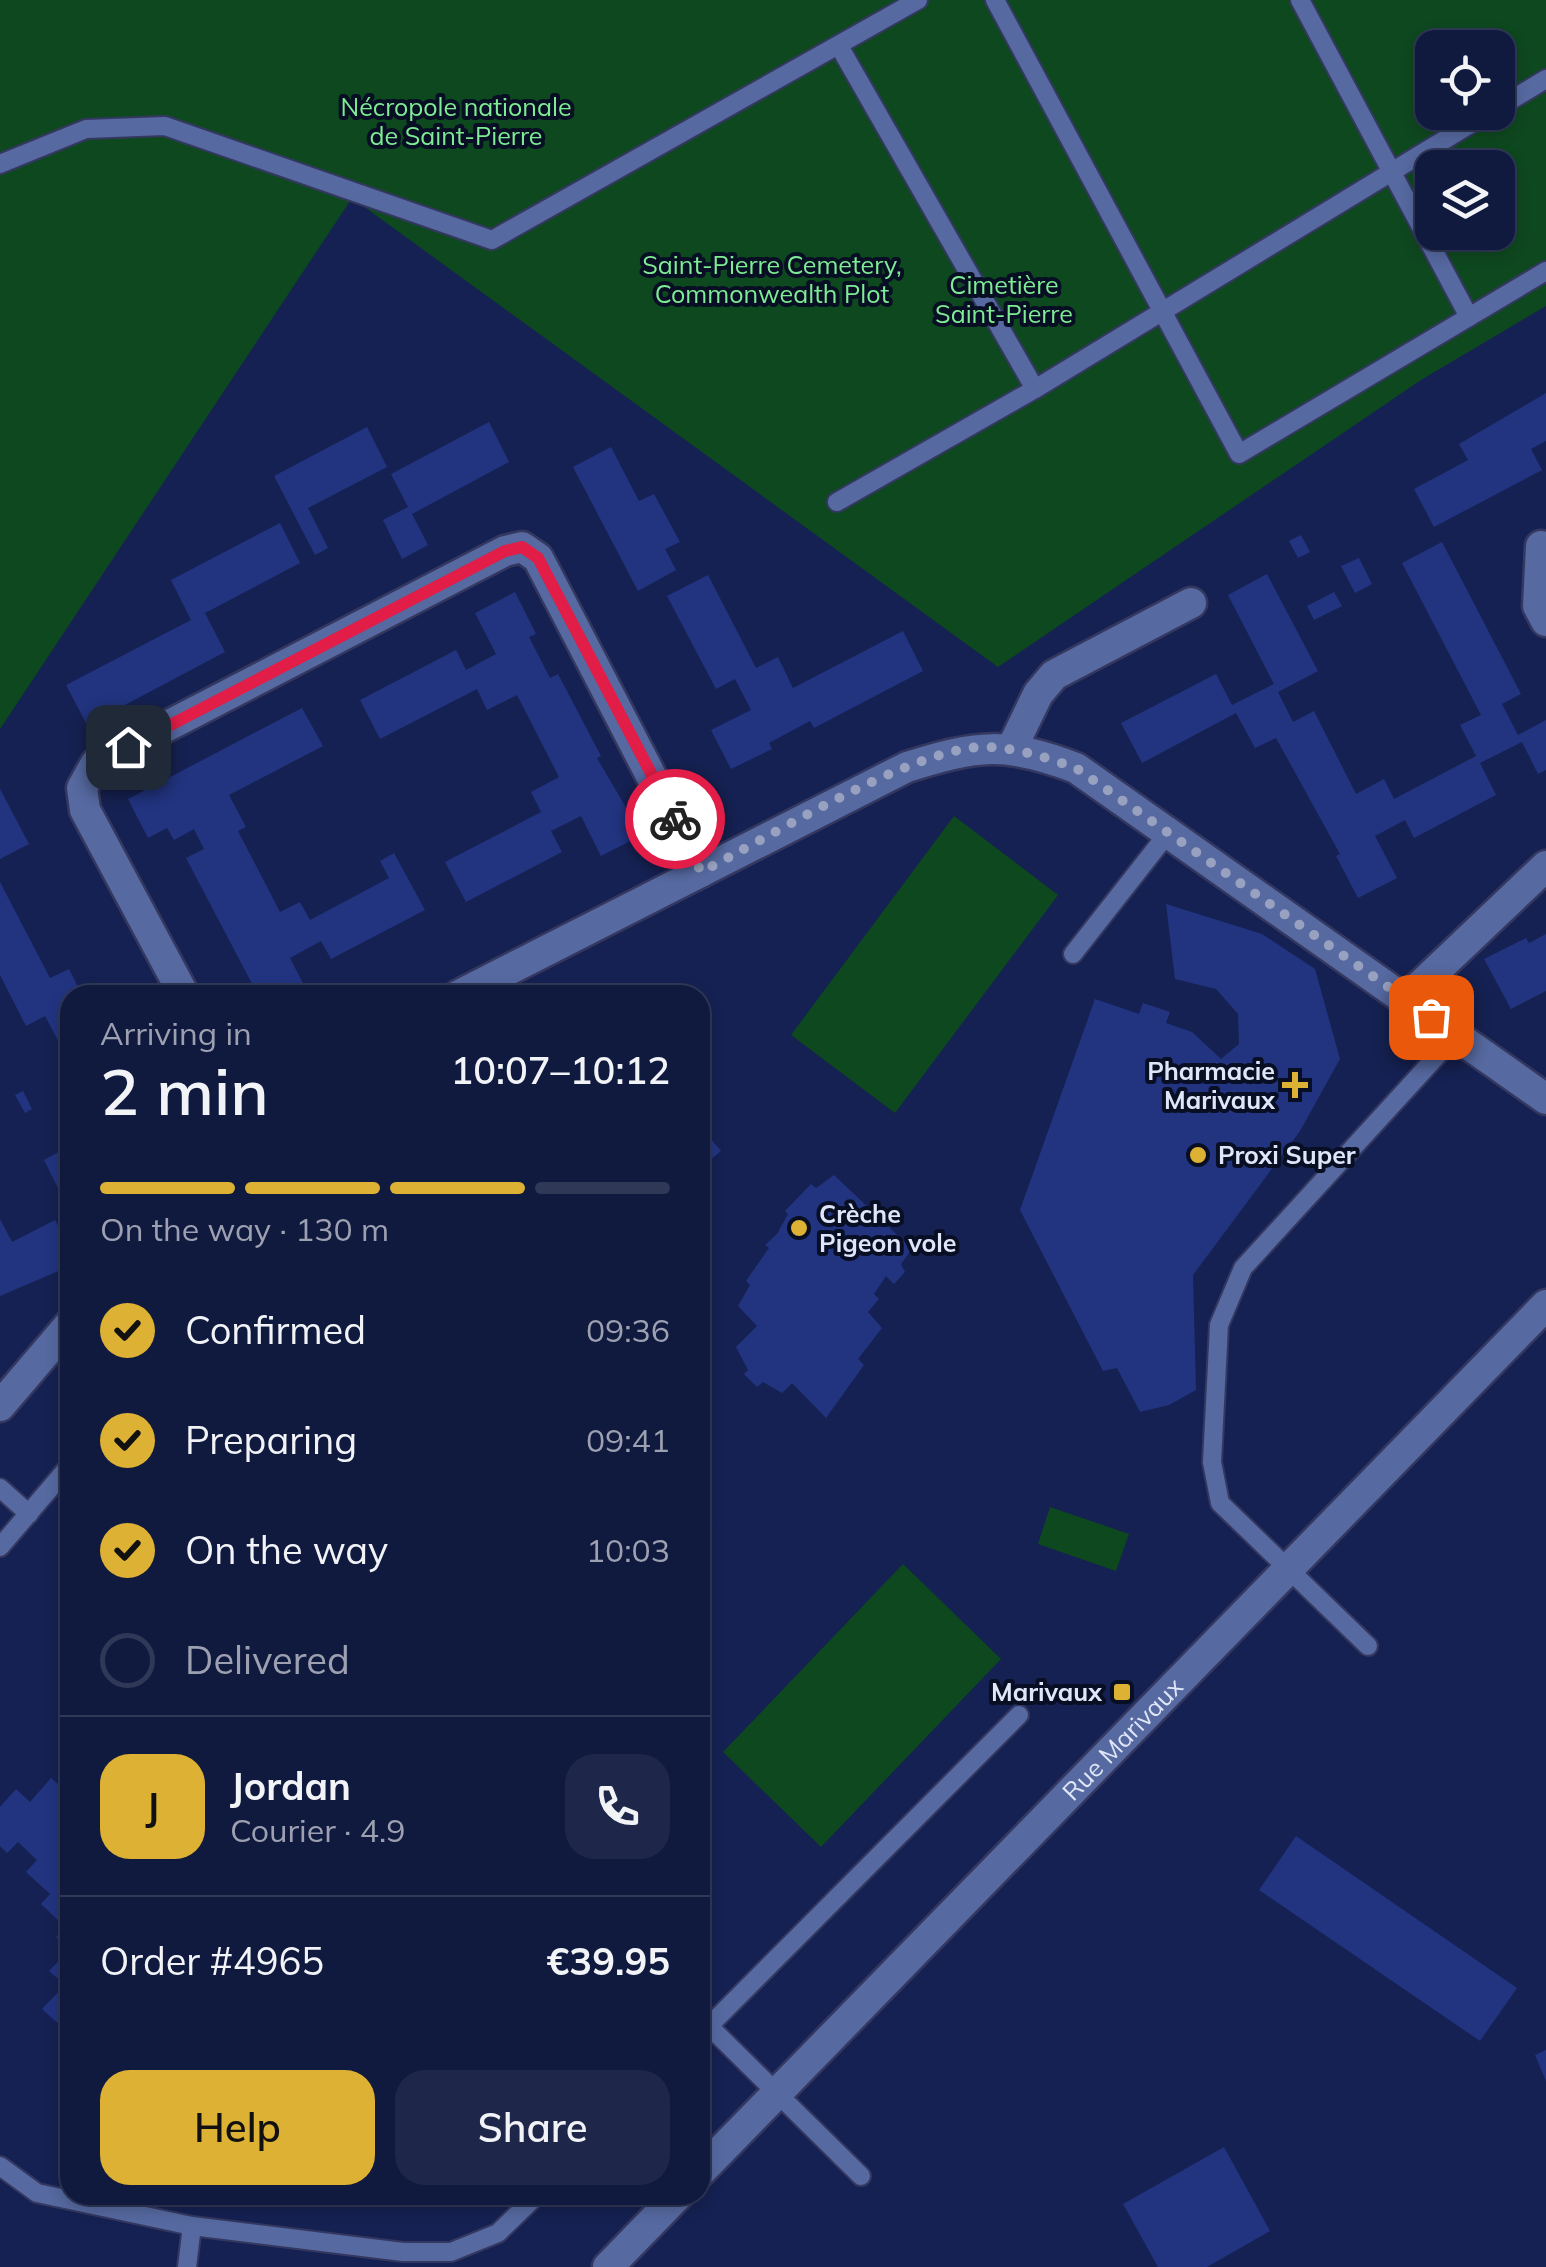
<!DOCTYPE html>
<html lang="en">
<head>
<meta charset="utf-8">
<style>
  body { margin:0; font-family:Mulish,sans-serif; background:#1e2649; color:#f1f3f6; height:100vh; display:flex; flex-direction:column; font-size:38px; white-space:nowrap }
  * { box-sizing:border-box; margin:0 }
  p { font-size:32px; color:#9ca0b0 }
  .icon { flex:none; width:55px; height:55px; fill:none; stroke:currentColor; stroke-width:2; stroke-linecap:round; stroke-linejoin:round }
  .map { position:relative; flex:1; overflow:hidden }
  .drawer { position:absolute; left:60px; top:985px; width:650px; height:1220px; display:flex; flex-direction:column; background:#10193e; border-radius:30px; box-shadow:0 5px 15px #0003,0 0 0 2px #303858 }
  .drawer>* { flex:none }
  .buttons { position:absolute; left:1415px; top:30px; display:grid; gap:20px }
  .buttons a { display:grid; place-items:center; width:100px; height:100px; border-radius:20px; background:#10193e; box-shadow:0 5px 15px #0003,0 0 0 2px #303858; font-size:50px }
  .pin { position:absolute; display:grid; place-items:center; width:85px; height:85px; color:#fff; margin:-42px; border-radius:20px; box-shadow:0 5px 15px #0006 }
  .courier { position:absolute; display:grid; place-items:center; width:100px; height:100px; margin:-50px; border:8px solid #e11d48; border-radius:50%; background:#fff; color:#222; box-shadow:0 2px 12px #0007 }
  .summary em { font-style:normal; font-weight:600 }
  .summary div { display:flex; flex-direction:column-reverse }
  .summary { display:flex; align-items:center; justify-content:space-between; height:170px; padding:0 40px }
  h1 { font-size:65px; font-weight:600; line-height:75px }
  .bar { display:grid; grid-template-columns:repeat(4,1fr); gap:15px 10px; align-content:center; height:120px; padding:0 40px }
  .bar i { height:12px; border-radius:8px; background:#303858 }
  .bar .active { background:#ddb133 }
  .bar p { grid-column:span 4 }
  .line { display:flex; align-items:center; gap:25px; padding:0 40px; border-top:2px solid #303858 }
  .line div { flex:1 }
  .round { display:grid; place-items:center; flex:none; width:105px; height:105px; border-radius:30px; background:#1e2649 }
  ol { padding:0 40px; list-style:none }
  li { display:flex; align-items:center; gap:30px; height:110px }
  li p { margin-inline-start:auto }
  li .icon { padding:10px; border-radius:50%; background:#ddb133; color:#111; stroke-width:4 }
  li:last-child { color:#9ca0b0 }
  li i { width:55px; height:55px; border:5px solid #303858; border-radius:50% }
  .button { display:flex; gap:20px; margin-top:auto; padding:20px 40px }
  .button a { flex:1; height:115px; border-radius:30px; background:#ddb133; color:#111; font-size:40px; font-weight:600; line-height:115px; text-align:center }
  .button a+a { background:#1e2649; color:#f1f3f6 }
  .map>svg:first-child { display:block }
  .green { fill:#0e481f; fill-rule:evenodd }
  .building { fill:#223480 }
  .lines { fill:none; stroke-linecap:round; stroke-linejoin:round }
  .lane-casing { stroke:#343860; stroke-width:22 }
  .street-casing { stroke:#343860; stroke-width:35 }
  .lane { stroke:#5669a0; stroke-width:18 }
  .street { stroke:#5669a0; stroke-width:30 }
  .done { stroke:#98a1bf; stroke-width:10; stroke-dasharray:0 18 }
  .route { stroke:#e11d48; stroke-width:12 }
  .poi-dot { fill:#ddb133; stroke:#080e23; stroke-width:4 }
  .labels { text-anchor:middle; stroke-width:8; stroke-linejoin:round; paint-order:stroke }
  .park-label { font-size:25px; fill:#7eec94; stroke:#080e23 }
  .poi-label { font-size:25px; font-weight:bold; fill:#dfe6f9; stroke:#080e23; text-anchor:end }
  .street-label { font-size:25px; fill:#dfe6f9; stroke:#080e23 }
</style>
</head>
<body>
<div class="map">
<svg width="1546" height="2267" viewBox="0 0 1546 2267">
  <rect width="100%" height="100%" fill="#152152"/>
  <g class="green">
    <path d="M 0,0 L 1546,0 L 1546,306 L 1421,380 L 998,667 L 352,198 L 0,729 ZM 1432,48 L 1498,48 L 1498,112 L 1432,112 ZM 1432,168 L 1498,168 L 1498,232 L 1432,232 Z"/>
    <polygon points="954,816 1058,895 895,1113 791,1035"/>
    <polygon points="1050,1507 1129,1534 1116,1571 1038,1544"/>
    <polygon points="903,1564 1001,1659 821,1847 723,1752"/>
  </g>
  <g class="building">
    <polygon points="1546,393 1546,441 1531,449 1542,470 1434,527 1414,489 1468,460 1459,444"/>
    <polygon points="489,422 509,462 412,514 428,545 402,559 383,520 408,507 391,474"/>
    <polygon points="367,427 387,467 308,508 328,548 315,555 274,476"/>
    <polygon points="611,447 639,501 654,494 680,542 665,549 676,570 638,591 573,467"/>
    <polygon points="280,523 300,563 205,613 225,652 87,725 66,685 191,620 171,580"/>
    <polygon points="1301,535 1310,552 1298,558 1289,541"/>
    <polygon points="1442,542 1521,694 1502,704 1518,735 1546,720 1546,770 1538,774 1522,742 1480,763 1496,795 1414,838 1405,820 1375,836 1397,878 1358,898 1336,856 1340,854 1276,738 1255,748 1236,713 1142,763 1121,723 1216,674 1232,705 1274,684 1228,595 1267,574 1318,671 1278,692 1293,722 1314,711 1356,794 1384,779 1394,799 1476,756 1460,725 1481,715 1402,563"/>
    <polygon points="1359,558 1372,584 1355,593 1341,566"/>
    <polygon points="708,575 756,668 778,657 793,688 903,631 923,671 814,728 810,721 769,743 772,749 731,769 711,730 751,710 735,679 716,689 667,596"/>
    <polygon points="515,592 536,634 529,637 550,678 558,674 601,756 597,758 642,835 601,856 581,816 551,831 562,852 466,902 445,862 541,812 531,792 559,777 517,695 487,710 477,689 380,739 360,700 456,650 466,670 496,654 475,613"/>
    <polygon points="1334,592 1342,606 1314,620 1307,606"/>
    <polygon points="302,708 323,746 229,795 246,827 238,831 280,912 300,902 310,920 389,878 380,861 394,853 425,910 331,959 321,941 290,958 309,995 258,995 186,858 204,849 194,829 174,840 167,828 148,838 128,799"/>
    <polygon points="0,789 29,844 0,859"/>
    <polygon points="0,882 50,978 69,969 82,995 70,995 70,1063 45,1016 26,1026 0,975"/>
    <polygon points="1166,904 1262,934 1315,969 1340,1059 1300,1131 1193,1275 1196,1390 1169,1405 1140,1412 1117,1368 1103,1371 1020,1210 1095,999 1139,1014 1143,1003 1170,1012 1166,1023 1192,1032 1221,1059 1239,1044 1238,1014 1216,989 1175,979"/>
    <polygon points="1546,934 1546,991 1511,1009 1484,959 1526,938 1529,943"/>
    <polygon points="23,1091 32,1109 25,1113 15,1095"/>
    <polygon points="700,1126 721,1151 700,1169"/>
    <polygon points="70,1146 70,1197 64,1200 44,1160"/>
    <polygon points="834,1175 912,1249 901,1264 905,1272 894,1284 886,1276 874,1294 879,1299 868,1312 882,1328 858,1359 864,1365 826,1418 792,1383 782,1393 763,1382 757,1387 744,1374 748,1370 736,1347 757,1326 738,1306 750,1285 746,1281 769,1248 765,1245 777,1234 788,1214 785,1211 811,1184 816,1188"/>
    <polygon points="0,1219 12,1242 55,1220 70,1249 70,1266 0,1296"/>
    <polygon points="700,1512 713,1525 700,1538"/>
    <polygon points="51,1778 65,1790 70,1784 70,2034 42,2009 65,1985 49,1971 70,1949 56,1937 65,1927 41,1904 50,1894 26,1872 37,1860 18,1842 7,1853 0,1846 0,1807 16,1789 30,1802"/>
    <polygon points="1296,1836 1517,1988 1480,2041 1259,1890"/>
    <polygon points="1546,2050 1546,2081 1535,2055"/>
    <polygon points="1224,2147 1270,2231 1207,2267 1158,2267 1123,2204"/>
  </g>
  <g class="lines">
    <g class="lane-casing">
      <g id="lane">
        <polyline points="995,0 1239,454 1546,271"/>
        <polyline points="1300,0 1469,317"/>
        <polyline points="1498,108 1546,79"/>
        <polyline points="0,164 86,129 165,126 492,240 918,0"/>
        <polyline points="1035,389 1490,112"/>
        <polyline points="837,502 1035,389 839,46"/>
        <polyline points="1073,954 1168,833"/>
        <polyline points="0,1488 29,1514"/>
        <polyline points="0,1547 70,1465"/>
        <polyline points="1368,1646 1220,1503 1212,1462 1219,1325 1243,1268 1457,1034"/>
        <polyline points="709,2026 861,2176"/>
        <polyline points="700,2035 1019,1715"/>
        <polyline points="0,2166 37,2193 192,2226 403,2252 451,2252 498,2233 537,2195"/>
        <polyline points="187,2267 192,2226"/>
      </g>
    </g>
    <g class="street-casing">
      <g id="street">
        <polyline points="1541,546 1538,606 1546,621"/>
        <polyline points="1011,750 1038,694 1054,675 1191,603"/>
        <polyline points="184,995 85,810 82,788 96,763 505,551 522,547 538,558 701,872"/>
        <path d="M 459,995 L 907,767 C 977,745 1006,741 1076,768 L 1546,1099"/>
        <polyline points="1405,1000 1546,866"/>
        <polyline points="0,1406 70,1324"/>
        <path id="s1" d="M 700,2172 L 1546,1305"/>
        <polyline points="608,2267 678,2195"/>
      </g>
    </g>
    <use href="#lane" class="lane"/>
    <use href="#street" class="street"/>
  </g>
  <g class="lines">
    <path class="done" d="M 675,819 L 701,872 C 775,834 885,765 964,749 C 1000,742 1042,756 1076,768 L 1431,1017"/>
    <polyline class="route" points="128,747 505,551 522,547 538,558 675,819"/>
  </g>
  <g class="poi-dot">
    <path d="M1290 1070h10v10h10v10h-10v10h-10v-10h-10v-10h10z"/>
    <circle cx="1198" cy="1155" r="10"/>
    <circle cx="799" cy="1228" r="10"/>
    <rect x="1112" y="1682" width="20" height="20" rx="5"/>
  </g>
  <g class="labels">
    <g class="park-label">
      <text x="456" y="116">Nécropole nationale<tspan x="456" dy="29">de Saint-Pierre</tspan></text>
      <text x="772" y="274">Saint-Pierre Cemetery,<tspan x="772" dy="29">Commonwealth Plot</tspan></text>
      <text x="1004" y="294">Cimetière<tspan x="1004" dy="29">Saint-Pierre</tspan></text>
    </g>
    <g class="poi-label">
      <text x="1275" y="1080">Pharmacie<tspan x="1275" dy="29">Marivaux</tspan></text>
      <text x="1218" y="1164" text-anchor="start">Proxi Super</text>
      <text x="819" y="1223" text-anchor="start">Crèche<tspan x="819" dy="29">Pigeon vole</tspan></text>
      <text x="1102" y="1701">Marivaux</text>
    </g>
    <g class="street-label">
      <text dy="9" stroke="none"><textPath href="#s1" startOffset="605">Rue Marivaux</textPath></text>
    </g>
  </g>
</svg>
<div class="buttons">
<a><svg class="icon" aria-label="locate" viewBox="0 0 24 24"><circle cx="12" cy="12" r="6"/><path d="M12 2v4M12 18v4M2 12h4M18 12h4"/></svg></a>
<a><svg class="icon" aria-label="layers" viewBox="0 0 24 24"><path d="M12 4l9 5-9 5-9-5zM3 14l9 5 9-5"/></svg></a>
</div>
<div class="pin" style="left:1431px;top:1017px;background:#ea580c"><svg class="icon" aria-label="bag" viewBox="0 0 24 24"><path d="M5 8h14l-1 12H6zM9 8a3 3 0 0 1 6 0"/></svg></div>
<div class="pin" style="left:128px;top:747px;background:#1f2937"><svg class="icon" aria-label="home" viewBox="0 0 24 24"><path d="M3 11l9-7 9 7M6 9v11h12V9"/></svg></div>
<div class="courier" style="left:675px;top:819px"><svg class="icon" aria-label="bike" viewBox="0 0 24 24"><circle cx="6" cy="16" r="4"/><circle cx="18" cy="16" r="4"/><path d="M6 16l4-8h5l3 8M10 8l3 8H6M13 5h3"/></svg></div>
<section class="drawer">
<div class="summary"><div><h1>2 min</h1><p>Arriving in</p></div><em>10:07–10:12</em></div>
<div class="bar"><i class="active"></i><i class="active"></i><i class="active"></i><i></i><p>On the way · 130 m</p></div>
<ol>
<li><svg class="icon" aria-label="check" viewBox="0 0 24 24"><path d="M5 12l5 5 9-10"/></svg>Confirmed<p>09:36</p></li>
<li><svg class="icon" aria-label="check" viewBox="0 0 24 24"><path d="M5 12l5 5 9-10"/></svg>Preparing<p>09:41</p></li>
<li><svg class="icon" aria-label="check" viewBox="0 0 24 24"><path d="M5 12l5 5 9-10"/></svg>On the way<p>10:03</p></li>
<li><i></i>Delivered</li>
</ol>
<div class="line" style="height:180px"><b class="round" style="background:#ddb133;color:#111">J</b><div><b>Jordan</b><p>Courier · 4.9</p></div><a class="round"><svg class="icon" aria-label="phone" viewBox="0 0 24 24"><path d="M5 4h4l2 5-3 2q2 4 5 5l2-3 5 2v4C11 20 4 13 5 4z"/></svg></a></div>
<div class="line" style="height:130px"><div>Order #4965</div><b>€39.95</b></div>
<div class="button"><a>Help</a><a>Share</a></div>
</section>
</div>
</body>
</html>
